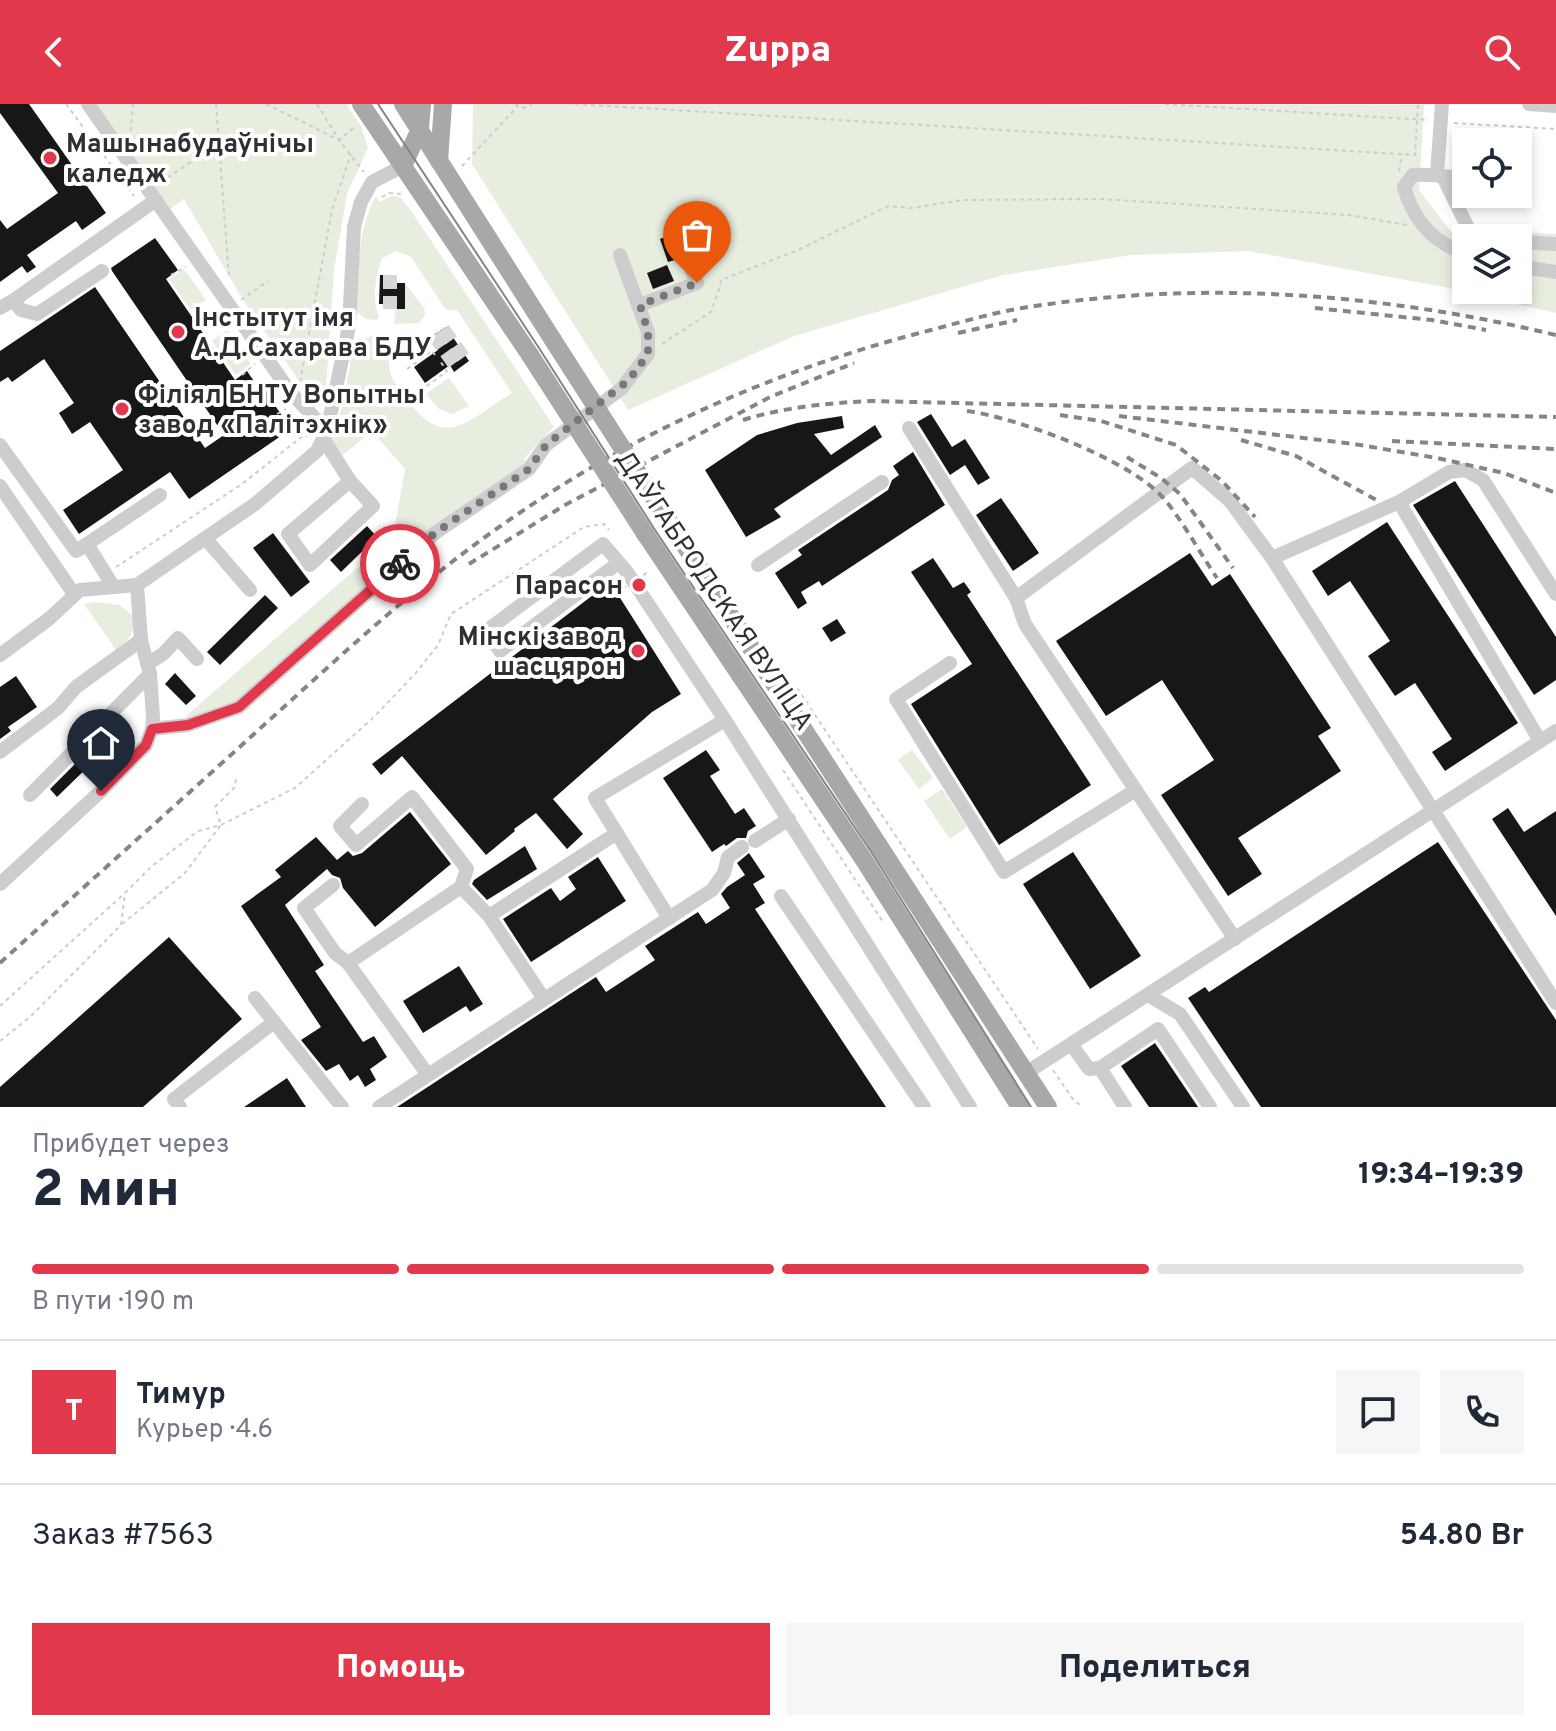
<!DOCTYPE html>
<html lang="ru">
<head>
<meta charset="utf-8">
<style>
  body { margin:0; font-family:Overpass,sans-serif; background:#f6f6f7; color:#1f2937; height:100vh; display:flex; flex-direction:column; font-size:30px; white-space:nowrap }
  * { box-sizing:border-box; margin:0 }
  p { font-size:26px; color:#747a83 }
  .icon { flex:none; width:44px; height:44px; fill:none; stroke:currentColor; stroke-width:2; stroke-linecap:round; stroke-linejoin:round }
  .map { position:relative; height:1003px; overflow:hidden }
  .sheet { display:flex; flex-direction:column; background:#fff; flex:1 }
  .sheet>* { flex:none }
  .fabs { position:absolute; left:1452px; top:24px; display:grid; gap:16px }
  .fabs a { display:grid; place-items:center; width:80px; height:80px; border-radius:0px; background:#fff; box-shadow:0 4px 12px #0003; font-size:40px }
  .pin { position:absolute; display:grid; place-items:center; width:68px; height:68px; color:#fff; margin:-82px -34px; border-radius:50% 50% 50% 0; rotate:-45deg; box-shadow:0 0 8px #0007 }
  .pin .icon { rotate:45deg }
  .courier { position:absolute; display:grid; place-items:center; width:80px; height:80px; margin:-40px; border:6px solid #e1384b; border-radius:50%; background:#fff; color:#222; box-shadow:0 2px 10px #0007 }
  .overview em { font-style:normal; font-weight:800 }
  .overview div { display:flex; flex-direction:column-reverse }
  .overview { display:flex; align-items:center; justify-content:space-between; height:136px; padding:0 32px }
  h1 { font-size:52px; font-weight:800; line-height:60px }
  .bar { display:grid; grid-template-columns:repeat(4,1fr); gap:12px 8px; align-content:center; height:96px; padding:0 32px }
  .bar i { height:10px; border-radius:6px; background:#e0e1e3 }
  .bar .on { background:#e1384b }
  .bar p { grid-column:span 4 }
  .line { display:flex; align-items:center; gap:20px; padding:0 32px; border-top:2px solid #e0e1e3 }
  .line div { flex:1 }
  .round { display:grid; place-items:center; flex:none; width:84px; height:84px; border-radius:0px; background:#f6f6f7 }
  .cta { display:flex; gap:16px; margin-top:auto; padding:16px 32px }
  .cta a { flex:1; height:92px; border-radius:0px; background:#e1384b; color:#fff; font-size:32px; font-weight:800; line-height:92px; text-align:center }
  .cta a+a { background:#f6f6f7; color:#1f2937 }
  header { display:flex; justify-content:space-between; align-items:center; height:104px; padding:0 32px; background:#e1384b; color:#fff; font-size:36px; font-weight:800 }
  .map>svg:first-child { display:block }
  .green { fill:#e7eddf; fill-rule:evenodd }
  .building { fill:#171717 }
  .lines { fill:none; stroke-linecap:round; stroke-linejoin:round }
  .minor-tunnel { stroke:#d6d6d6; stroke-width:14; stroke-dasharray:14 7; stroke-linecap:butt }
  .path { stroke:#cdcdcd; stroke-width:2; stroke-dasharray:4 4; stroke-linecap:butt }
  .minor { stroke:#cdcdcd; stroke-width:14 }
  .major { stroke:#a8a8a8; stroke-width:18 }
  .tram { stroke:#858585; stroke-width:2 }
  .rail { stroke:#858585; stroke-width:4; stroke-dasharray:8 6; stroke-linecap:butt }
  .path-bridge { stroke:#cdcdcd; stroke-width:2; stroke-dasharray:4 4; stroke-linecap:butt }
  .major-bridge { stroke:#a8a8a8; stroke-width:18 }
  .done { stroke:#787878; stroke-width:8; stroke-dasharray:0 14.4 }
  .route { stroke:#e1384b; stroke-width:10 }
  .poi-dot { fill:#e1384b; stroke:#fff; stroke-width:3 }
  .labels { text-anchor:middle; stroke-width:8; stroke-linejoin:round; paint-order:stroke }
  .poi-label { font-size:26px; font-weight:bold; fill:#303030; stroke:#fff; text-anchor:start }
  .street-label { font-size:26px; fill:#303030; stroke:#fff }
</style>
</head>
<body>
<header><svg class="icon" aria-label="back" viewBox="0 0 24 24"><path d="M15 5l-7 7 7 7"/></svg>Zuppa<svg class="icon" aria-label="search" viewBox="0 0 24 24"><circle cx="10" cy="10" r="6"/><path d="M15 15l6 6"/></svg></header>
<div class="map">
<svg width="1556" height="1003" viewBox="0 0 1556 1003">
  <rect width="100%" height="100%" fill="#fff"/>
  <g class="green">
    <polygon points="94,0 346,0 361,22 368,44 347,90 334,166 326,283 304,284 245,199 184,95 170,105"/>
    <path d="M 473,0 L 1424,1 L 1419,86 L 1459,138 L 1479,126 L 1556,130 L 1556,209 L 1444,183 L 1249,147 L 1131,151 L 1003,171 L 794,232 L 628,306 L 472,60 ZM 1466,134 L 1518,134 L 1518,186 L 1466,186 Z"/>
    <path d="M 376,92 L 380,98 L 391,92 L 400,93 L 412,108 L 554,323 L 524,355 L 529,365 L 435,429 L 239,603 L 188,621 L 186,612 L 393,433 L 405,365 L 372,327 L 337,356 L 328,344 L 343,301 L 350,262 L 350,246 L 355,238 L 376,230 C 395,242 386,248 390,267 C 392,278 403,289 409,298 C 447,349 472,312 512,289 L 457,206 L 446,206 L 411,153 L 396,147 L 382,154 C 376,171 371,196 379,212 L 377,216 L 366,215 L 356,207 C 358,169 357,126 376,92 Z"/>
    <polygon points="184,165 206,196 191,206 169,175"/>
    <polygon points="405,179 424,204 425,211 419,219 394,220 396,205 405,205"/>
    <polygon points="227,226 251,260 236,271 212,237"/>
    <polygon points="449,274 469,302 452,310 439,305 426,290"/>
    <path d="M 95,498 L 119,501 L 132,511 C 137,528 128,536 117,547 L 84,500 Z"/>
    <polygon points="912,646 933,674 919,685 898,656"/>
    <polygon points="942,685 967,723 950,735 924,697"/>
  </g>
  <g class="building">
    <polygon points="0,0 29,0 106,109 82,126 76,117 27,151 36,163 27,169 22,162 0,178 0,116 7,125 58,89 0,9"/>
    <polygon points="691,123 701,147 694,149 685,148 678,155 668,158 660,135"/>
    <polygon points="155,134 178,166 166,175 235,276 247,267 262,289 269,284 278,297 274,300 291,325 189,395 170,368 79,430 63,406 123,366 90,318 72,330 59,309 74,299 44,255 12,278 8,273 0,278 0,247 95,183 205,344 224,331 112,167 111,164"/>
    <polygon points="667,161 674,177 653,185 647,169"/>
    <polygon points="380,171 397,171 397,179 405,179 405,205 387,205 387,200 379,200"/>
    <polygon points="446,223 469,257 454,268 450,261 425,279 414,263 438,246 429,234"/>
    <polygon points="931,310 952,343 965,335 990,374 978,381 965,361 950,371 917,318"/>
    <polygon points="842,312 844,324 814,330 831,351 875,321 882,333 774,405 781,413 746,433 705,366 757,331 797,319"/>
    <polygon points="913,348 945,401 822,482 819,477 801,488 807,499 798,505 775,469 802,451 798,446 888,386 892,376 899,371 893,362"/>
    <polygon points="1455,377 1556,533 1556,576 1534,591 1413,401"/>
    <polygon points="1001,394 1039,449 1013,467 976,411"/>
    <polygon points="1387,418 1518,619 1445,667 1432,648 1452,635 1415,579 1395,592 1368,552 1390,537 1350,477 1328,492 1312,467"/>
    <polygon points="367,422 377,433 341,468 330,456"/>
    <polygon points="273,429 310,478 291,493 253,444"/>
    <polygon points="1190,449 1212,482 1230,470 1331,624 1318,632 1341,667 1238,734 1262,770 1228,792 1161,691 1214,656 1162,576 1106,612 1056,537"/>
    <polygon points="933,454 953,484 964,478 971,488 967,491 1091,681 999,741 911,600 972,560 911,468"/>
    <polygon points="610,478 681,590 652,608 553,695 583,730 567,745 536,709 514,725 515,727 486,751 402,652 381,671 372,660"/>
    <polygon points="265,491 278,504 220,561 207,548"/>
    <polygon points="837,515 846,529 831,538 822,524"/>
    <polygon points="175,569 196,592 186,601 165,580"/>
    <polygon points="16,572 37,603 8,623 11,627 0,635 0,583"/>
    <polygon points="706,646 720,666 710,672 735,710 744,704 756,722 748,727 746,734 737,734 726,742 724,740 712,748 663,674"/>
    <polygon points="87,648 95,656 57,693 50,685"/>
    <polygon points="1508,704 1524,728 1556,707 1556,812 1492,715"/>
    <polygon points="410,708 451,760 375,823 343,784 340,774 332,771 327,765 285,801 324,861 315,867 363,938 374,932 387,953 370,965 376,976 365,983 358,971 350,977 339,960 326,967 301,936 321,923 241,802 281,773 275,766 316,733 337,756 348,747 353,752 362,749"/>
    <polygon points="1438,738 1556,916 1556,1003 1261,1003 1188,894 1205,883 1209,888"/>
    <polygon points="525,742 537,765 487,796 472,780 474,776"/>
    <polygon points="1073,748 1141,852 1090,885 1023,780"/>
    <polygon points="749,749 765,773 753,780 765,799 755,805 886,1003 397,1003 596,873 606,888 655,856 645,842 698,808 706,820 730,804 721,790 727,783 745,771 737,759"/>
    <polygon points="598,753 626,797 531,858 503,815 551,784 560,797 576,785 568,773"/>
    <polygon points="169,833 242,915 143,1003 0,1003 0,983"/>
    <polygon points="459,862 483,900 470,908 466,902 423,929 403,897"/>
    <polygon points="1155,939 1198,1003 1149,1003 1121,962"/>
    <polygon points="287,974 306,1003 244,1003"/>
  </g>
  <g class="lines">
    <g class="minor-tunnel">
      <polyline points="390,171 390,205"/>
      <polyline points="443,225 467,259"/>
      <polyline points="434,231 458,265"/>
    </g>
    <g class="path">
      <polyline points="66,0 134,92"/>
      <polyline points="216,0 229,174"/>
      <polyline points="266,0 339,36 356,22"/>
      <polyline points="317,0 339,36 364,68"/>
      <polyline points="515,0 525,4 532,0"/>
      <polyline points="575,0 1415,51 1418,0"/>
      <polyline points="1165,0 1427,16"/>
      <polyline points="1454,19 1556,25"/>
      <polyline points="130,35 133,0"/>
      <polyline points="462,62 518,2"/>
      <polyline points="1399,67 1402,50"/>
      <polyline points="161,78 219,39"/>
      <polyline points="382,93 389,89 402,90"/>
      <polyline points="171,171 186,163"/>
      <polyline points="241,196 268,177"/>
      <polyline points="200,224 219,211"/>
      <path d="M 662,240 L 712,207 C 714,195 720,188 721,176 L 798,146 L 888,102 L 911,104 L 963,96 L 1101,95 L 1349,111 L 1407,121"/>
      <polyline points="407,265 432,247 435,251"/>
      <polyline points="242,271 255,260"/>
      <polyline points="300,278 332,106 351,50"/>
      <polyline points="420,287 447,267 440,257"/>
      <polyline points="277,310 286,305"/>
      <polyline points="292,312 307,333"/>
      <polyline points="116,463 242,380 304,331"/>
      <polyline points="797,584 1038,945"/>
      <polyline points="783,666 883,818"/>
      <polyline points="122,820 184,770 221,721 215,703 235,683 236,673"/>
      <polyline points="0,902 124,790"/>
      <polyline points="0,937 31,912 121,821 125,789 152,762 198,727 221,721 295,684 374,613 415,570 438,541 451,510 584,423 604,420 609,426"/>
      <polyline points="1053,966 1072,994 1082,1003"/>
    </g>
    <g class="minor">
      <polyline points="88,0 291,289 327,327"/>
      <polyline points="1529,0 1556,2"/>
      <polyline points="1437,70 1442,0"/>
      <polyline points="1443,73 1473,134"/>
      <path d="M 1463,73 C 1445,73 1431,70 1413,71 L 1404,83 C 1413,115 1433,140 1466,149"/>
      <polyline points="1518,138 1556,140"/>
      <polyline points="1518,162 1556,168"/>
      <polyline points="102,167 37,210 21,206 14,196 156,96"/>
      <polyline points="640,201 697,179 688,157"/>
      <polyline points="0,204 14,196"/>
      <polyline points="909,324 1016,494 1025,520 1235,835"/>
      <polyline points="324,336 350,377 373,402 310,461 288,430 350,377"/>
      <polyline points="0,341 76,447 87,440"/>
      <polyline points="0,382 74,490"/>
      <polyline points="1399,398 1540,637"/>
      <polyline points="205,434 250,486"/>
      <polyline points="1272,454 1399,398 1449,368 1465,366 1483,376 1556,490"/>
      <polyline points="617,460 500,547 486,527 603,440 627,468 725,616 970,1003"/>
      <polyline points="758,461 882,378"/>
      <polyline points="113,482 87,440 160,391"/>
      <polyline points="1016,494 1192,364 1230,397 1272,454 1556,899"/>
      <polyline points="0,551 50,514 80,486 137,481"/>
      <polyline points="950,559 896,595 1004,768 1136,686"/>
      <polyline points="147,560 163,550 178,534 197,555"/>
      <polyline points="152,625 188,621 239,603 435,429 529,365 546,341 621,285 648,250 648,228 620,151"/>
      <polyline points="0,648 58,604 76,583 141,536"/>
      <polyline points="30,691 150,570"/>
      <polyline points="362,700 340,722 356,741 412,693 467,765 461,783"/>
      <polyline points="755,737 789,715"/>
      <polyline points="0,780 101,687 146,641 152,625 153,613 150,570 141,536 137,481 255,400 317,347 327,327 349,222 354,123 361,98 372,78 403,62"/>
      <polyline points="333,781 304,804 335,849 348,859 428,971"/>
      <polyline points="781,792 924,1003"/>
      <polyline points="669,814 595,694 725,616"/>
      <polyline points="348,859 461,783 489,812"/>
      <polyline points="1148,891 1180,910 1243,1003"/>
      <polyline points="255,894 342,1003"/>
      <polyline points="544,895 489,812 617,729"/>
      <polyline points="1071,940 1089,965 1100,964 1125,1003"/>
      <polyline points="1100,964 1158,925 1210,1003"/>
      <polyline points="1026,969 1556,627"/>
      <polyline points="180,1003 174,995 274,918"/>
      <polyline points="379,1003 712,786 724,769 728,753 742,743"/>
    </g>
    <g class="major">
      <polyline points="361,0 530,251"/>
      <polyline points="403,0 553,236"/>
      <polyline points="439,57 443,0"/>
      <polyline points="403,62 420,25 422,0"/>
      <polyline points="669,417 1048,1003"/>
      <polyline points="646,431 864,756 1020,1003"/>
    </g>
    <polyline class="tram" points="378,0 539,244 655,426 872,749 1031,1003"/>
    <g class="rail">
      <polyline points="1315,204 1432,216 1486,226"/>
      <polyline points="958,229 1017,216"/>
      <path d="M 967,307 C 1018,314 1133,356 1166,397 C 1185,421 1200,449 1217,474"/>
      <polyline points="1060,311 1101,317 1176,341 1222,377 1255,413"/>
      <polyline points="1119,312 1354,340 1437,354 1504,369 1556,389"/>
      <path d="M 743,316 C 786,303 827,299 871,297 L 1556,313"/>
      <polyline points="1241,336 1296,352 1380,398"/>
      <polyline points="1392,337 1556,345"/>
      <polyline points="1127,353 1161,374 1180,390 1233,464"/>
      <polyline points="469,460 565,401 770,293 854,259"/>
      <path d="M 0,859 C 88,779 177,700 265,620 C 346,547 427,471 518,410 C 645,323 782,264 931,226 C 965,217 999,207 1035,202 C 1209,176 1385,190 1556,231"/>
    </g>
    <polyline class="path-bridge" points="623,484 648,468"/>
    <g class="major-bridge">
      <polyline points="553,236 669,417"/>
      <polyline points="530,251 646,431"/>
    </g>
  </g>
  <g class="lines">
    <polyline class="done" points="400,460 435,429 529,365 546,341 629,276 648,250 648,228 640,201 697,179"/>
    <polyline class="route" points="101,687 146,641 152,625 188,621 239,603 400,460"/>
  </g>
  <g class="poi-dot">
    <circle cx="50" cy="54" r="8"/>
    <circle cx="178" cy="228" r="8"/>
    <circle cx="122" cy="305" r="8"/>
    <circle cx="639" cy="481" r="8"/>
    <circle cx="638" cy="547" r="8"/>
  </g>
  <g class="labels">
    <g class="poi-label">
      <text x="66" y="48">Машынабудаўнічы<tspan x="66" dy="30">каледж</tspan></text>
      <text x="194" y="222">Інстытут імя<tspan x="194" dy="30">А.Д.Сахарава БДУ</tspan></text>
      <text x="138" y="299">Філіял БНТУ Вопытны<tspan x="138" dy="30">завод «Палітэхнік»</tspan></text>
      <text x="623" y="490" text-anchor="end">Парасон</text>
      <text x="622" y="541" text-anchor="end">Мінскі завод<tspan x="622" dy="30">шасцярон</tspan></text>
    </g>
    <g class="street-label">
      <text transform="translate(715 486) rotate(56)" y="9">ДАЎГАБРОДСКАЯ ВУЛІЦА</text>
    </g>
  </g>
</svg>
<div class="fabs">
<a><svg class="icon" aria-label="locate" viewBox="0 0 24 24"><circle cx="12" cy="12" r="6"/><path d="M12 2v4M12 18v4M2 12h4M18 12h4"/></svg></a>
<a><svg class="icon" aria-label="layers" viewBox="0 0 24 24"><path d="M12 4l9 5-9 5-9-5zM3 14l9 5 9-5"/></svg></a>
</div>
<div class="pin" style="left:697px;top:179px;background:#ea580c"><svg class="icon" aria-label="bag" viewBox="0 0 24 24"><path d="M5 8h14l-1 12H6zM9 8a3 3 0 0 1 6 0"/></svg></div>
<div class="pin" style="left:101px;top:687px;background:#1f2937"><svg class="icon" aria-label="home" viewBox="0 0 24 24"><path d="M3 11l9-7 9 7M6 9v11h12V9"/></svg></div>
<div class="courier" style="left:400px;top:460px"><svg class="icon" aria-label="bike" viewBox="0 0 24 24"><circle cx="6" cy="16" r="4"/><circle cx="18" cy="16" r="4"/><path d="M6 16l4-8h5l3 8M10 8l3 8H6M13 5h3"/></svg></div>
</div>
<section class="sheet">
<div class="overview"><div><h1>2 мин</h1><p>Прибудет через</p></div><em>19:34–19:39</em></div>
<div class="bar"><i class="on"></i><i class="on"></i><i class="on"></i><i></i><p>В пути · 190 m</p></div>
<div class="line" style="height:144px"><b class="round" style="background:#e1384b;color:#fff">Т</b><div><b>Тимур</b><p>Курьер · 4.6</p></div><a class="round"><svg class="icon" aria-label="chat" viewBox="0 0 24 24"><path d="M4 5h16v11H9l-5 4z"/></svg></a><a class="round"><svg class="icon" aria-label="phone" viewBox="0 0 24 24"><path d="M5 4h4l2 5-3 2q2 4 5 5l2-3 5 2v4C11 20 4 13 5 4z"/></svg></a></div>
<div class="line" style="height:104px"><div>Заказ #7563</div><b>54.80 Br</b></div>
<div class="cta"><a>Помощь</a><a>Поделиться</a></div>
</section>
</body>
</html>
